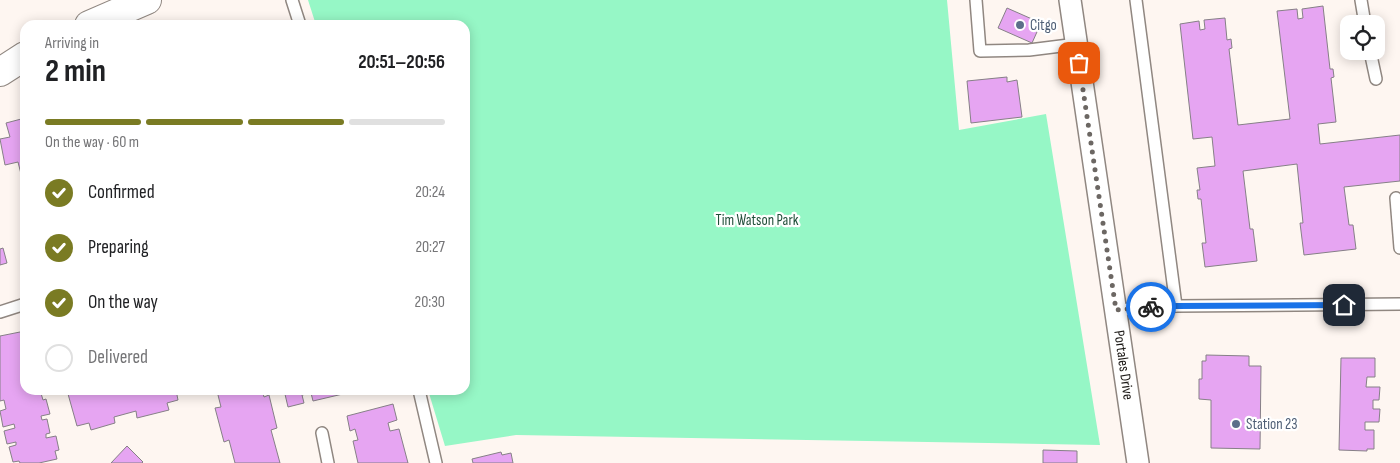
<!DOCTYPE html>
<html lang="en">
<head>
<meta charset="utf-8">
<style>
  body { margin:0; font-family:"Sofia Sans Condensed",sans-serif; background:#f6f6f6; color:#202124; height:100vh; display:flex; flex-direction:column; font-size:19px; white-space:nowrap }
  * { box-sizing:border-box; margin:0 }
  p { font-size:16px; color:#757577 }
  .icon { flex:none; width:28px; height:28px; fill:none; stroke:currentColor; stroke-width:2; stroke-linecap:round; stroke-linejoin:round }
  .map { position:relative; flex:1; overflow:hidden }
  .side { position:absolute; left:20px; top:20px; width:450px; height:375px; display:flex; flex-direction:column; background:#fff; border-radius:15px; box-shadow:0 2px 12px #0003 }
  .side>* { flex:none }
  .controls { position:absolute; left:1340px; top:15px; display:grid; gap:10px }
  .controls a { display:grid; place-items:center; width:45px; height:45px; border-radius:10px; background:#fff; box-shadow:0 2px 12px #0003; font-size:25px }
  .pin { position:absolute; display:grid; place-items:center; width:42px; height:42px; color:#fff; margin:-21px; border-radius:10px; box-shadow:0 2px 8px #0006 }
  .courier { position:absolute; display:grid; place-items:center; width:50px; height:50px; margin:-25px; border:4px solid #1a73e8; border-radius:50%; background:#fff; color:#222; box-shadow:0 1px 6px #0007 }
  .head em { font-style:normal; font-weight:700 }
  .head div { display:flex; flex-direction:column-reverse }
  .head { display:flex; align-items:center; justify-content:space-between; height:85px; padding:0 25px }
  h1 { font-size:32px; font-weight:700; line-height:38px }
  .bar { display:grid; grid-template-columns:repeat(4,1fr); gap:8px 5px; align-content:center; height:60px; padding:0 25px }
  .bar i { height:6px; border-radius:4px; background:#e0e0e0 }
  .bar .on { background:#7a7b23 }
  .bar p { grid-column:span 4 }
  ol { padding:0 25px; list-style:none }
  li { display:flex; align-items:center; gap:15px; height:55px }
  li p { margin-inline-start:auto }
  li .icon { padding:5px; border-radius:50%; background:#7a7b23; color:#fff; stroke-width:4 }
  li:last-child { color:#757577 }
  li i { width:28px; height:28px; border:2px solid #e0e0e0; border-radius:50% }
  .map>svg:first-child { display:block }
  .green { fill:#96f7c6 }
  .building { fill:#e6a5f2; stroke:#868087 }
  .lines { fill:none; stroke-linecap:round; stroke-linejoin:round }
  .service-casing { stroke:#908781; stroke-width:14 }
  .minor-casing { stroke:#908781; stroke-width:24 }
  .tertiary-casing { stroke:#908781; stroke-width:30 }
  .service { stroke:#fff; stroke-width:11 }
  .minor { stroke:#fff; stroke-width:21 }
  .tertiary { stroke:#fff; stroke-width:28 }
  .done { stroke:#6c6763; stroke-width:5; stroke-dasharray:0 9 }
  .route { stroke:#1a73e8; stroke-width:6 }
  .service-dot { fill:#5c6f8a; stroke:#fff; stroke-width:2 }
  .labels { text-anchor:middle; stroke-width:4.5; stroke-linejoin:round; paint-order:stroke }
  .service-label { font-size:15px; fill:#4e5e75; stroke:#fff; text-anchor:start }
  .park-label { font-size:15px; fill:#204e39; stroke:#fff }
  .street-label { font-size:15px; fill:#1d1a17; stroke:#fff }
</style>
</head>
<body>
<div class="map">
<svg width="1400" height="463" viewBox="0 0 1400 463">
  <rect width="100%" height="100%" fill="#fef6f1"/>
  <polygon class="green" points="308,0 947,0 959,130 1046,114 1100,445 516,435 445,446 428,390 465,390 465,25 316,25"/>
  <g class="building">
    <polygon points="1323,6 1330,69 1333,69 1334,77 1331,78 1336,122 1318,124 1320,144 1400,135 1400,181 1344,187 1349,225 1353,225 1356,249 1304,255 1300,223 1303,223 1297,164 1243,171 1250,229 1253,229 1257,261 1205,267 1202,243 1206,243 1201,199 1198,199 1197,190 1200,190 1197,168 1215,166 1212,137 1193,139 1180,24 1199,21 1200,30 1205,29 1204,20 1225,18 1227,40 1231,39 1232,48 1229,49 1238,125 1290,119 1277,11 1297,9 1298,19 1303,18 1302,9"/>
    <polygon points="1007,8 1041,23 1032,43 998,28"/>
    <polygon points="1007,77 1007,82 1017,80 1022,117 971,123 967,81"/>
    <polygon points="25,118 25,173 21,174 18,162 5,165 0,139 10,137 6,123"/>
    <polygon points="3,248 7,263 0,265 0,249"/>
    <polygon points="25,331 25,390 40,390 43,400 46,399 50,414 41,416 42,420 47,419 50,433 46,434 46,438 56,436 59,450 55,451 57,459 39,463 20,463 19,461 13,462 9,447 16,445 16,442 7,444 4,431 15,428 14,424 3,427 0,411 6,409 4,400 0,401 0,336"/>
    <polygon points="1206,355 1249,356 1249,366 1261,366 1260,449 1211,448 1211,400 1199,399 1199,379 1202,379 1202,361 1206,361"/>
    <polygon points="1341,358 1375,358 1375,377 1367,377 1366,387 1380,387 1379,400 1373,400 1373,409 1380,409 1379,422 1365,422 1365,430 1374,430 1374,449 1367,449 1367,451 1339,450"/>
    <polygon points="76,390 176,390 178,400 167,403 169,410 137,418 136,411 114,417 115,423 91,430 89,423 77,426 68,394 76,391"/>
    <polygon points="221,390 262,390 264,397 269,395 277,428 271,430 280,463 235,463 229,440 224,442 215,408 221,407 217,391"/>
    <polygon points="284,390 347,390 347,393 313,401 311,393 302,395 304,403 288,407"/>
    <polygon points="393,404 397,420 388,423 390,431 399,429 408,463 358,463 353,441 358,440 355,429 350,431 347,416"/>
    <polygon points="127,446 143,462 142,463 111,463"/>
    <polygon points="1043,450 1077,451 1077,463 1043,463"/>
    <polygon points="501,452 502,455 511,453 513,463 473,463 472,459"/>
  </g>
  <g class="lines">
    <g class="service-casing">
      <g id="service">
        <polyline points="292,0 300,25"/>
        <polyline points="976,0 980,51 1029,50 1077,44"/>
        <polyline points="1361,0 1365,24"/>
        <polyline points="1370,51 1376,79"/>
        <polyline points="1396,198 1400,248"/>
        <polyline points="1176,306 1400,304"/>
        <polyline points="1116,310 1176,306 1136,0"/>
        <polyline points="0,312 25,304"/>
        <polyline points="419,390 436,463"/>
        <polyline points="322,433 328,463"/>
      </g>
    </g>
    <g class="minor-casing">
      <polyline id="minor" points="1070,0 1138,463"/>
    </g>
    <g class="tertiary-casing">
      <g id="tertiary">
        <polyline points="89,25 147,0"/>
        <polyline points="0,72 25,56"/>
      </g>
    </g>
    <use href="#service" class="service"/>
    <use href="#minor" class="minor"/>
    <use href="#tertiary" class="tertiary"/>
  </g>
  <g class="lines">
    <polyline class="done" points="1079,63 1116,310 1151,307"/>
    <polyline class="route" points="1151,307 1176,306 1344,305"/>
  </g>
  <g class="service-dot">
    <circle cx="1020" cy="25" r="5"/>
    <circle cx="1236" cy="424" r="5"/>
  </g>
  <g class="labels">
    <g class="service-label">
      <text x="1030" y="30">Citgo</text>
      <text x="1246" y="429">Station 23</text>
    </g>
    <g class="park-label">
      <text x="757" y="225">Tim Watson Park</text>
    </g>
    <g class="street-label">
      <text transform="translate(1124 365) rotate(82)" y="5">Portales Drive</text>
    </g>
  </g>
</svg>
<div class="controls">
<a><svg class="icon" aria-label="locate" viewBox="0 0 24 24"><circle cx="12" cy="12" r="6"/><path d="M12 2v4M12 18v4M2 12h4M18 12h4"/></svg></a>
</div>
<div class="pin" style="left:1079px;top:63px;background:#ea580c"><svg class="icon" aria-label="bag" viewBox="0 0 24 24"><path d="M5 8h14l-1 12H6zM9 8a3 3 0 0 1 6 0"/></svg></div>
<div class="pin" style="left:1344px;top:305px;background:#1f2937"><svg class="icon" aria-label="home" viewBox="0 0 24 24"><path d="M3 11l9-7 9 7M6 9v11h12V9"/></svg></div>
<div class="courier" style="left:1151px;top:307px"><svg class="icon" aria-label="bike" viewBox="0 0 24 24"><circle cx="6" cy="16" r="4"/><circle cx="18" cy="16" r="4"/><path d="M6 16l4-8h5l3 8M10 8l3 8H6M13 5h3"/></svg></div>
<section class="side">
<div class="head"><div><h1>2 min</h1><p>Arriving in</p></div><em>20:51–20:56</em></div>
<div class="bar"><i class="on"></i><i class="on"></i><i class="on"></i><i></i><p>On the way · 60 m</p></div>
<ol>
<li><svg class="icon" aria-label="check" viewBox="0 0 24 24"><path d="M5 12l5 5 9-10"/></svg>Confirmed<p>20:24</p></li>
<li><svg class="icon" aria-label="check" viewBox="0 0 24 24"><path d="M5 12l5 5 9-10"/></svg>Preparing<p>20:27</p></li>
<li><svg class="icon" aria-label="check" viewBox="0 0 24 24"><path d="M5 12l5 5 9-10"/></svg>On the way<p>20:30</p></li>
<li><i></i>Delivered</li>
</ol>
</section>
</div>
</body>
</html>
